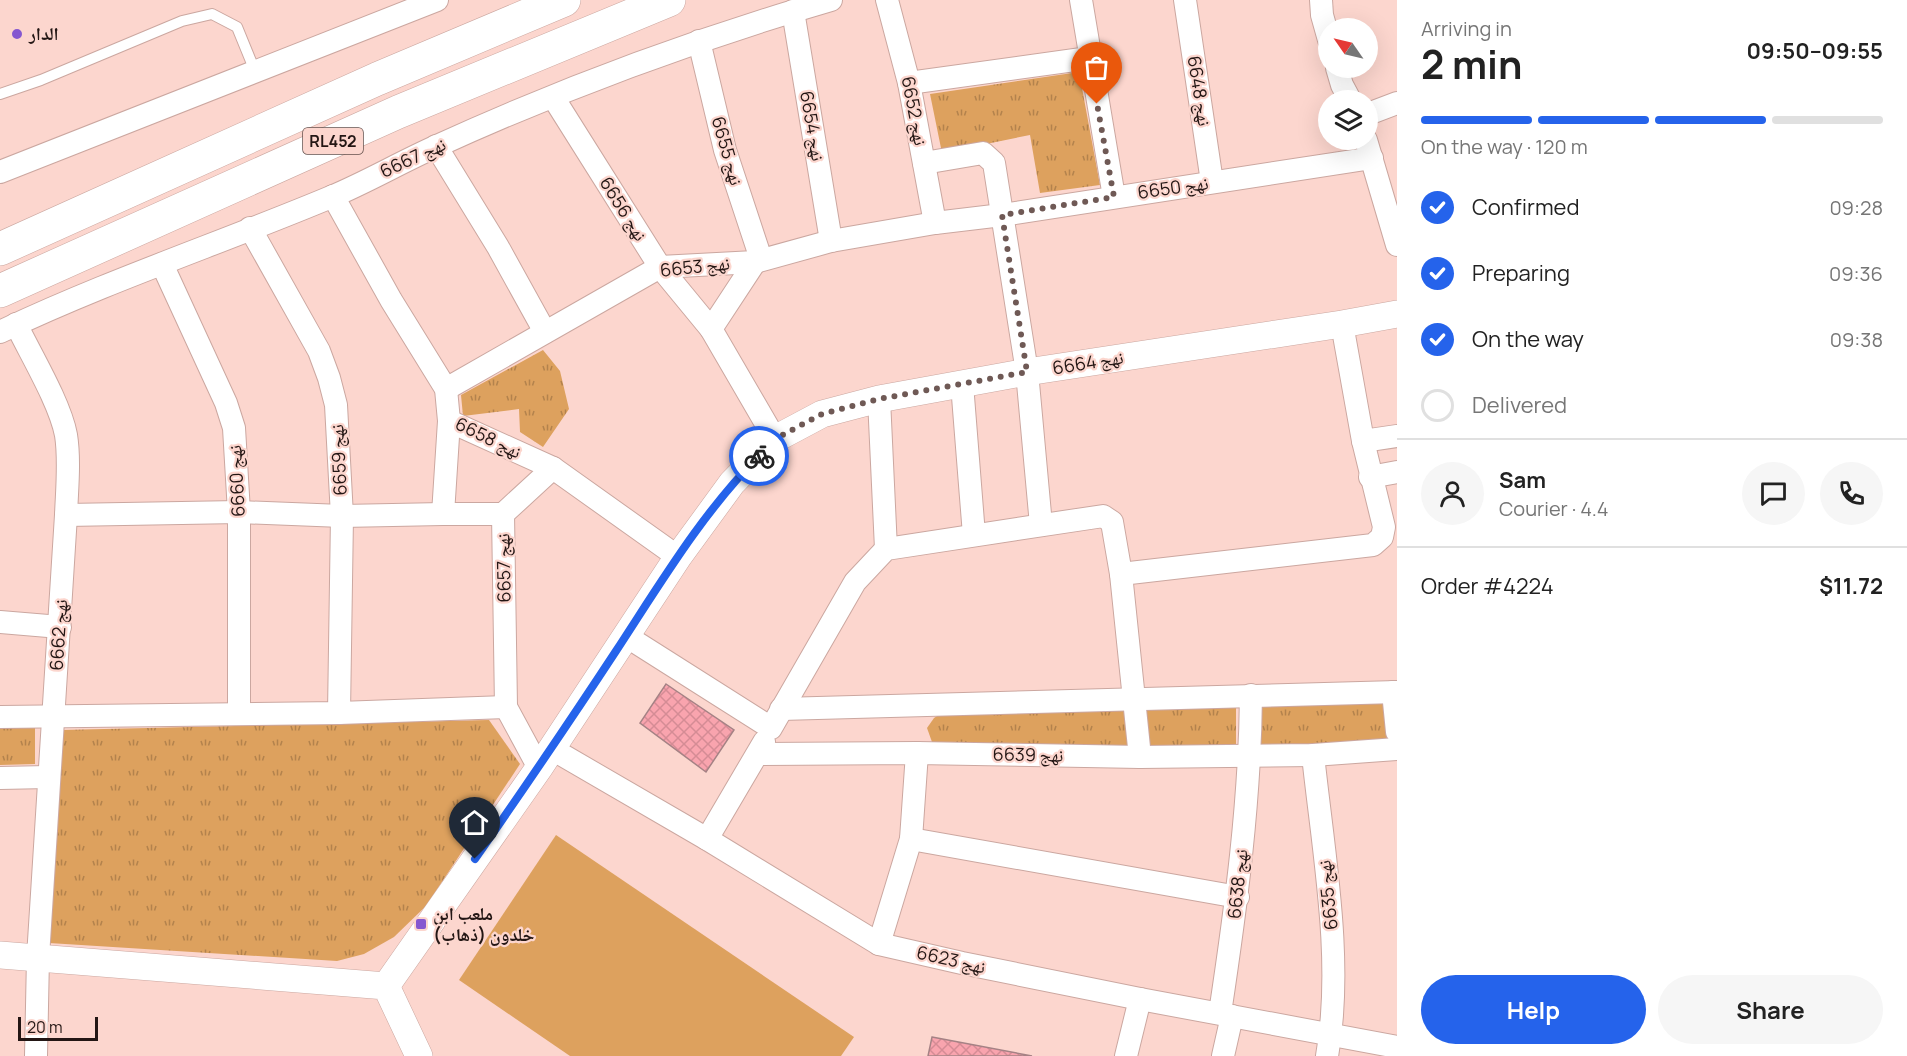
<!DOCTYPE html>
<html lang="en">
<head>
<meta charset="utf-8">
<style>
  body { margin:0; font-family:Manrope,"Noto Naskh Arabic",sans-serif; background:#f6f6f6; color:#222; height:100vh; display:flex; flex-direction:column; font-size:22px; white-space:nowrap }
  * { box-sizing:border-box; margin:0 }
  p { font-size:20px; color:#767676 }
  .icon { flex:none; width:33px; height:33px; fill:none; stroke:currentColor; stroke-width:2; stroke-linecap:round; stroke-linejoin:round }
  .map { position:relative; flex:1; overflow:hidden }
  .drawer { display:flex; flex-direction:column; background:#fff; width:510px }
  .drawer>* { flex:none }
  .needle { width:39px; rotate:304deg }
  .tools { position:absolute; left:1318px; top:18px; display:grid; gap:12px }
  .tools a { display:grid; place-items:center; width:60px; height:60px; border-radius:50%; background:#fff; box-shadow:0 6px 24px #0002; font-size:30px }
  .scale { position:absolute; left:18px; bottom:15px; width:80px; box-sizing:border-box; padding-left:6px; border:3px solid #231614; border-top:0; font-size:16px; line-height:21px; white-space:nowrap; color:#231614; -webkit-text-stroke:4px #fcd6ce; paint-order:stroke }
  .pin { position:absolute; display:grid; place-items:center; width:51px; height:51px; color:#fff; margin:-62px -26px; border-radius:50% 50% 50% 0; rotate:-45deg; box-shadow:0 0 6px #0007 }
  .pin .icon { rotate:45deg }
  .courier { position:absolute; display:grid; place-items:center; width:60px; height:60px; margin:-30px; border:4px solid #2563eb; border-radius:50%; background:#fff; color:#222; box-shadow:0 2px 8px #0007 }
  .summary em { font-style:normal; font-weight:700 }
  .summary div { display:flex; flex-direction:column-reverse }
  .summary { display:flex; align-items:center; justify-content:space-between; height:102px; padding:0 24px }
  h1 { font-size:39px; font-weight:700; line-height:45px }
  .bar { display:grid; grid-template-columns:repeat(4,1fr); gap:9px 6px; align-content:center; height:72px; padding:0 24px }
  .bar i { height:8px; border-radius:4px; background:#e0e0e0 }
  .bar .active { background:#2563eb }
  .bar p { grid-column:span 4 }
  .line { display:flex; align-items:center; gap:15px; padding:0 24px; border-top:2px solid #e0e0e0 }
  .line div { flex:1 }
  .round { display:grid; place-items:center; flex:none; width:63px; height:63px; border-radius:32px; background:#f6f6f6 }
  ol { padding:0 24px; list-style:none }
  li { display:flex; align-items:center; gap:18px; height:66px }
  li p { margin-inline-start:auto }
  li .icon { padding:6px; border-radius:50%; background:#2563eb; color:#fff; stroke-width:4 }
  li:last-child { color:#767676 }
  li i { width:33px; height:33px; border:3px solid #e0e0e0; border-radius:50% }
  .button { display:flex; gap:12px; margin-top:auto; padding:12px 24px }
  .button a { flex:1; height:69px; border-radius:36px; background:#2563eb; color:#fff; font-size:24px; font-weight:700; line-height:69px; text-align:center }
  .button a+a { background:#f6f6f6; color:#222 }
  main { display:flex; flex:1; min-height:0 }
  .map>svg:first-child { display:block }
  .grass { fill:url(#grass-tufts) }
  .pitch { fill:#dda15e }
  .building { fill:url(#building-cross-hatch); stroke:#a58285; stroke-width:1.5 }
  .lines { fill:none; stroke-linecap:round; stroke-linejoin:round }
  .service-casing { stroke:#cba7a0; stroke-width:12 }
  .minor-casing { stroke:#cba7a0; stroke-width:24 }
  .tertiary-casing { stroke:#cba7a0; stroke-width:28 }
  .trunk-casing { stroke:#cba7a0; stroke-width:34 }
  .service { stroke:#fff; stroke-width:10 }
  .minor { stroke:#fff; stroke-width:22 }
  .tertiary { stroke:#fff; stroke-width:27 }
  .trunk { stroke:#fff; stroke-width:33 }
  .done { stroke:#6f5955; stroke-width:6; stroke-dasharray:0 10.8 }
  .route { stroke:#2563eb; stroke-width:8 }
  .poi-dot { fill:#8557d0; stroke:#fcd6ce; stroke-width:2 }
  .labels { text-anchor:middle; stroke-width:4.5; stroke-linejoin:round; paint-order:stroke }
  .shield { fill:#fcd6ce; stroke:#64504c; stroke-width:1.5 }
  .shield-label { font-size:16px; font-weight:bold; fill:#231614 }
  .poi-label { font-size:18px; font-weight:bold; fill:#231614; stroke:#fcd6ce; text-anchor:start }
  .street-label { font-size:18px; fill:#231614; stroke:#fcd6ce }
</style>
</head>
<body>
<main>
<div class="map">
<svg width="1397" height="1056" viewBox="0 0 1397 1056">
  <defs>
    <pattern id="grass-tufts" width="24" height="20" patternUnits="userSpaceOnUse" patternTransform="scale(1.5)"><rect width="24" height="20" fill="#dda15e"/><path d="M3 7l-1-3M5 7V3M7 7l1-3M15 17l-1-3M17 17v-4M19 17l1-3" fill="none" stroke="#b3824c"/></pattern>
    <pattern id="building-cross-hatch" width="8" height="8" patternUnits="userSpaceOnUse" patternTransform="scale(1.5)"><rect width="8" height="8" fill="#f9a4ae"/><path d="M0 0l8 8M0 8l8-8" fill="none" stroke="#d58c95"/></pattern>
  </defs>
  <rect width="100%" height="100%" fill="#fcd6ce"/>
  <g class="grass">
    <polygon points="1079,72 1100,185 1040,193 1030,135 942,153 930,94"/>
    <polygon points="543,350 560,371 569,409 543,447 520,432 519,409 463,416 461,395"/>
    <polygon points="1383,701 1388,744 1252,747 1252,703"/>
    <polygon points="1236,703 1236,747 1145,749 1141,704"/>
    <polygon points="1126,705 1132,749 932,742 927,728 934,718 948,709"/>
    <polygon points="489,720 520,764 426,906 394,937 364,954 337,961 49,943 61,730"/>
    <polygon points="35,723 35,764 0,765 0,724"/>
  </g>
  <polygon class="pitch" points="556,835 854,1037 841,1056 570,1056 459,980"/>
  <g class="building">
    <polygon points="666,684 734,730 706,772 640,723"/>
    <polygon points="932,1037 1032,1056 928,1056"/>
  </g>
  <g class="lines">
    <g class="service-casing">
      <polyline id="service" points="0,94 41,80 182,21 212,14 237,27 255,71"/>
    </g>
    <g class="minor-casing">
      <g id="minor">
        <polyline points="887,0 909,83 935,223"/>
        <polyline points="1081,0 1114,197"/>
        <polyline points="1185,0 1212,182"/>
        <polyline points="1321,0 1322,15 1329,40"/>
        <polyline points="793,11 831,241"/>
        <polyline points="699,41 725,150 761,259"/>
        <polyline points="1337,68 1342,85 1350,100"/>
        <polyline points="909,83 1089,58"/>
        <polyline points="553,97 660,267 711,329 775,439"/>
        <polyline points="1368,114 1397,103"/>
        <polyline points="1366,140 1397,245"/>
        <polyline points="436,146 498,247 545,332"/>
        <polyline points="924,163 983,153 994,163 1027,372 1041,525"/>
        <polyline points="0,172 437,0"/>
        <polyline points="333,196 391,300 446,389 449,421 443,514 503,514 506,707 539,768"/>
        <polyline points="250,228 319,351 329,378 336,405 342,516 339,713"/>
        <polyline points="162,264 226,403 234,428 239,512 239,714"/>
        <path d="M 16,324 C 31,355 60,403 66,435 C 70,460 67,489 66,515 L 38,957 L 36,1056"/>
        <polyline points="711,329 755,262"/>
        <path d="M 0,332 C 107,281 221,243 331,197 C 367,182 401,162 437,146 C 564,88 697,39 831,0"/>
        <polyline points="962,384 974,535"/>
        <polyline points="446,389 660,267 755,262 831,241 935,223 1002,215 1372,158"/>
        <polyline points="879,399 886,549"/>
        <polyline points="449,421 553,468 678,557"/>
        <polyline points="1363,441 1397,436"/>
        <polyline points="1370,477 1397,472"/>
        <polyline points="503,514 553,468"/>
        <polyline points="66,515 239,512 342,516 443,514"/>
        <polyline points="1121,574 1373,545 1382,537 1384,527 1363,441 1342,324"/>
        <polyline points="0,622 60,627"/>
        <polyline points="626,636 771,728 855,582 886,549 1103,516 1112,522 1121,574 1140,757"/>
        <polyline points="1393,692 1397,732"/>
        <polyline points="781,709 1397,692"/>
        <polyline points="0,717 339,713 506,707"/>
        <polyline points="552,749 707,839 879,944 962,963 1140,999 1397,1047"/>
        <polyline points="758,754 917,753 1140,757 1313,755 1397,749"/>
        <path d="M 1313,755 C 1323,851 1344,961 1327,1056"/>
        <polyline points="0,778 48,777"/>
        <polyline points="707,839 764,742"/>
        <polyline points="911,839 1238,897"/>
        <polyline points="879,944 911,839 917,753"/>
        <path d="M 1220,1013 C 1236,907 1250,802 1251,695"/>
        <polyline points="1126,1056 1140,999"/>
        <polyline points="1223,1056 1232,1016"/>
      </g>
    </g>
    <g class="tertiary-casing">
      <g id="tertiary">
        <polyline points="0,955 386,986 419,1056"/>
        <polyline points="386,986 539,768 678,557 732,483 775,439 822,414 879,399 1027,372 1342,324 1397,314"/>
      </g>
    </g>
    <g class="trunk-casing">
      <g id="trunk">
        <polyline points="0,249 377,79 564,0"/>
        <polyline points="0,291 398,112 669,0"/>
      </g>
    </g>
    <use href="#service" class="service"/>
    <use href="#minor" class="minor"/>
    <use href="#tertiary" class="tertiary"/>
    <use href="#trunk" class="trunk"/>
  </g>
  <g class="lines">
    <polyline class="done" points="759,456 775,439 822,414 879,399 1027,372 1002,215 1114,197 1097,104"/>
    <path class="route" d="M 475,859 C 523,790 570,721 616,651 C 660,584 702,513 759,456"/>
  </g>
  <g class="poi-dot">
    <circle cx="17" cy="34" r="6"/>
    <rect x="415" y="918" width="12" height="12" rx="3"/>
  </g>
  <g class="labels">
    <rect class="shield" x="303" y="128" width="60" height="26" rx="4.5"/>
    <g class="shield-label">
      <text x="333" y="147">RL452</text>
    </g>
    <g class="poi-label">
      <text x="29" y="40">الدار</text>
      <text x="433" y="920">ملعب ابن<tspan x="433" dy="21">خلدون (ذهاب)</tspan></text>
    </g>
    <g class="street-label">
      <text transform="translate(1199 91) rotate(81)" y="6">نهج 6648</text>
      <text transform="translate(914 111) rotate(79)" y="6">نهج 6652</text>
      <text transform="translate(812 126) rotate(80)" y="6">نهج 6654</text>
      <text transform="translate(727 151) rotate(74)" y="6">نهج 6655</text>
      <text transform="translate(413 158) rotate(-25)" y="6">نهج 6667</text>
      <text transform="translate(1173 188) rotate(-8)" y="6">نهج 6650</text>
      <text transform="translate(623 209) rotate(58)" y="6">نهج 6656</text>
      <text transform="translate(695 267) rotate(-6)" y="6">نهج 6653</text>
      <text transform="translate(1088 363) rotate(-9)" y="6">نهج 6664</text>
      <text transform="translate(488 438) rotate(26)" y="6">نهج 6658</text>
      <text transform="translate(339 460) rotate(-93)" y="6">نهج 6659</text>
      <text transform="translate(237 481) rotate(-93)" y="6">نهج 6660</text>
      <text transform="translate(504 568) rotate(-91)" y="6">نهج 6657</text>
      <text transform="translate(59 635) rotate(-86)" y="6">نهج 6662</text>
      <text transform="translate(1028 755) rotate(1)" y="6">نهج 6639</text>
      <text transform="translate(1238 884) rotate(-84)" y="6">نهج 6638</text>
      <text transform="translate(1328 895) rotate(-96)" y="6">نهج 6635</text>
      <text transform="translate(951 960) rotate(13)" y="6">نهج 6623</text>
    </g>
  </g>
</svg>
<div class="tools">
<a><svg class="needle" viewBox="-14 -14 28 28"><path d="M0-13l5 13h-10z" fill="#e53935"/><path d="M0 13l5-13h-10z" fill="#767676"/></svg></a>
<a><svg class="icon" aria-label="layers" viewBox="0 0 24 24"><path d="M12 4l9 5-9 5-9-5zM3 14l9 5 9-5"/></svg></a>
</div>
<div class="scale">20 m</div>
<div class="pin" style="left:1097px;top:104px;background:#ea580c"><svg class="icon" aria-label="bag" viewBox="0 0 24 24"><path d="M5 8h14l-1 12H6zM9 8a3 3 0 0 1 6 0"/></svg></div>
<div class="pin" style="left:475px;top:859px;background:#1f2937"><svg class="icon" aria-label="home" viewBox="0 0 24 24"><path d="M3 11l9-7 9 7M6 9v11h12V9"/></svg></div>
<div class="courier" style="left:759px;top:456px"><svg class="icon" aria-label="bike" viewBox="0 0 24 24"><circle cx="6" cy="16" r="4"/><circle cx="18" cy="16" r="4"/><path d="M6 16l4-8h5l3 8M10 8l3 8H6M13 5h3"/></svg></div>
</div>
<section class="drawer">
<div class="summary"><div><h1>2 min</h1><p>Arriving in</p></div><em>09:50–09:55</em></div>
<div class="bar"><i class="active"></i><i class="active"></i><i class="active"></i><i></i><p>On the way · 120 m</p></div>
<ol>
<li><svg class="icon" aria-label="check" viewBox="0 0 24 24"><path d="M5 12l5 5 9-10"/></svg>Confirmed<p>09:28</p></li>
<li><svg class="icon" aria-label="check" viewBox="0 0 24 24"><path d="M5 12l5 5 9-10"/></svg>Preparing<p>09:36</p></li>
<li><svg class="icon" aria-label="check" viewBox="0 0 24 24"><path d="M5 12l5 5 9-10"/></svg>On the way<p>09:38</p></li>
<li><i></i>Delivered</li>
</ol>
<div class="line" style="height:108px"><a class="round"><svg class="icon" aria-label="person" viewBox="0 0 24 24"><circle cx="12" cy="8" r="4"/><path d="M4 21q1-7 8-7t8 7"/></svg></a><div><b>Sam</b><p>Courier · 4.4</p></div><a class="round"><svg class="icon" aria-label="chat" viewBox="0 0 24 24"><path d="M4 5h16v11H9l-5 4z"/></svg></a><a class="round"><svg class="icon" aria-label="phone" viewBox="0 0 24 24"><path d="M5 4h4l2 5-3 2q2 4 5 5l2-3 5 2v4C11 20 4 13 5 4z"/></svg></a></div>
<div class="line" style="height:78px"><div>Order #4224</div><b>$11.72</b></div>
<div class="button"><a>Help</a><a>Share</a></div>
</section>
</main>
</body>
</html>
